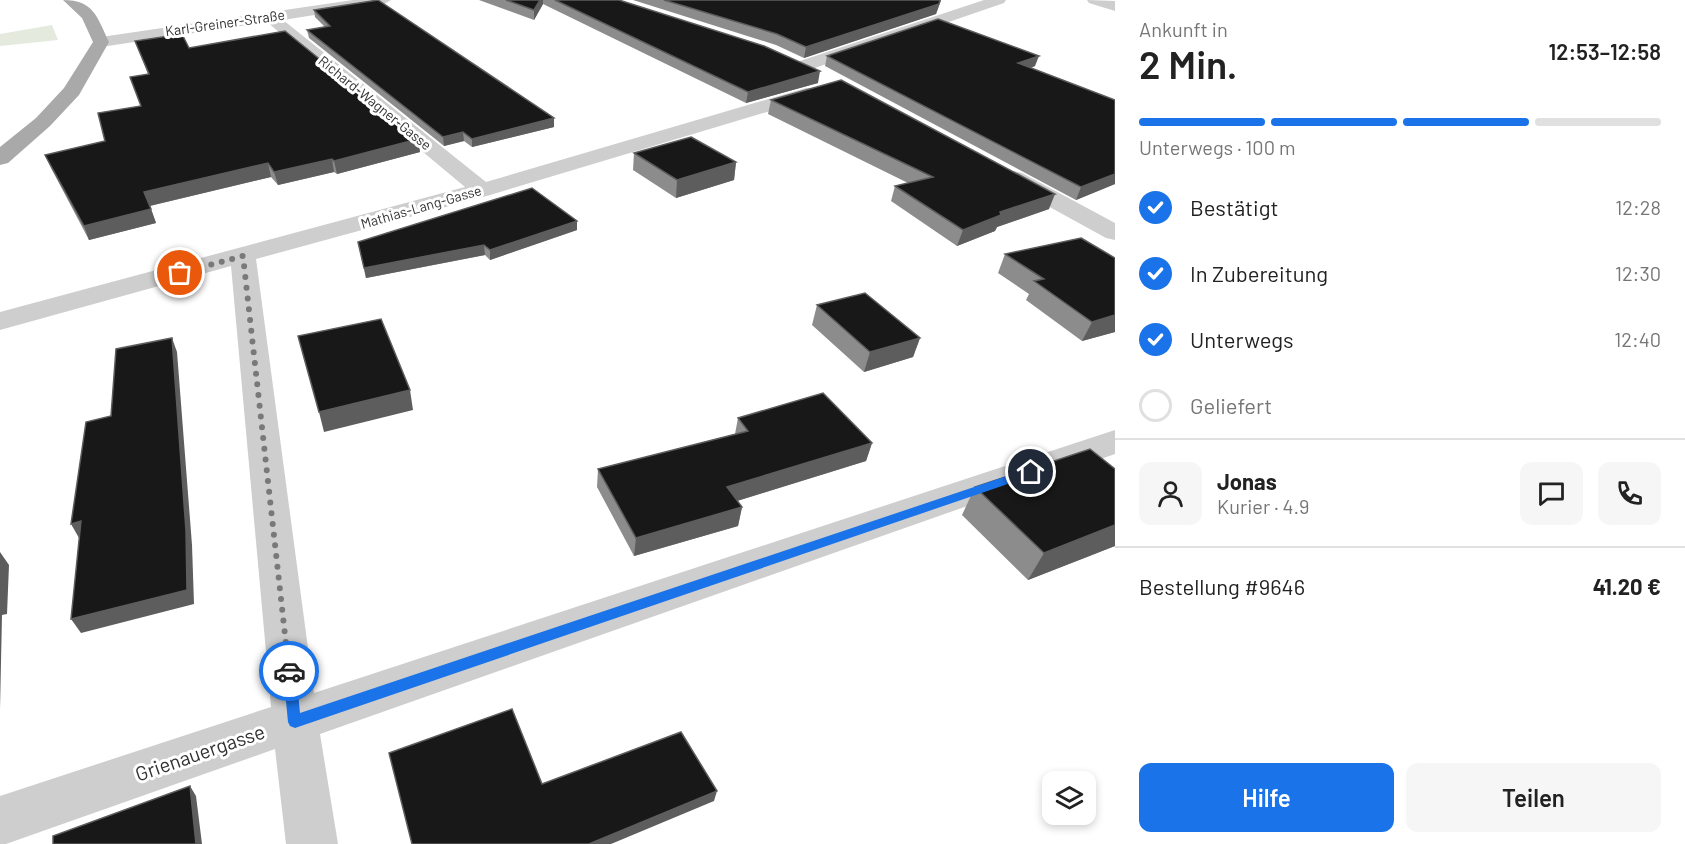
<!DOCTYPE html>
<html lang="de">
<head>
<meta charset="utf-8">
<style>
  body { margin:0; font-family:Barlow,sans-serif; background:#f6f6f6; color:#222; height:100vh; display:flex; flex-direction:column; font-size:22px; white-space:nowrap }
  * { box-sizing:border-box; margin:0 }
  p { font-size:20px; color:#767676 }
  .icon { flex:none; width:33px; height:33px; fill:none; stroke:currentColor; stroke-width:2; stroke-linecap:round; stroke-linejoin:round }
  .map { position:relative; flex:1; overflow:hidden }
  .side { display:flex; flex-direction:column; background:#fff; width:570px }
  .side>* { flex:none }
  .controls { position:absolute; left:1042px; top:771px; display:grid; gap:12px }
  .controls a { display:grid; place-items:center; width:54px; height:54px; border-radius:12px; background:#fff; box-shadow:0 3px 9px #0003; font-size:30px }
  .pin { position:absolute; display:grid; place-items:center; width:51px; height:51px; color:#fff; margin:-26px; border:3px solid #fff; border-radius:50%; box-shadow:0 2px 6px #0007 }
  .courier { position:absolute; display:grid; place-items:center; width:60px; height:60px; margin:-30px; border:4px solid #1a73e8; border-radius:50%; background:#fff; color:#222; box-shadow:0 2px 8px #0007 }
  .head em { font-style:normal; font-weight:600 }
  .head div { display:flex; flex-direction:column-reverse }
  .head { display:flex; align-items:center; justify-content:space-between; height:102px; padding:0 24px }
  h1 { font-size:39px; font-weight:600; line-height:45px }
  .bar { display:grid; grid-template-columns:repeat(4,1fr); gap:9px 6px; align-content:center; height:72px; padding:0 24px }
  .bar i { height:8px; border-radius:4px; background:#e0e0e0 }
  .bar .selected { background:#1a73e8 }
  .bar p { grid-column:span 4 }
  .line { display:flex; align-items:center; gap:15px; padding:0 24px; border-top:2px solid #e0e0e0 }
  .line div { flex:1 }
  .round { display:grid; place-items:center; flex:none; width:63px; height:63px; border-radius:12px; background:#f6f6f6 }
  ol { padding:0 24px; list-style:none }
  li { display:flex; align-items:center; gap:18px; height:66px }
  li p { margin-inline-start:auto }
  li .icon { padding:6px; border-radius:50%; background:#1a73e8; color:#fff; stroke-width:4 }
  li:last-child { color:#767676 }
  li i { width:33px; height:33px; border:3px solid #e0e0e0; border-radius:50% }
  .button { display:flex; gap:12px; margin-top:auto; padding:12px 24px }
  .button a { flex:1; height:69px; border-radius:12px; background:#1a73e8; color:#fff; font-size:24px; font-weight:600; line-height:69px; text-align:center }
  .button a+a { background:#f6f6f6; color:#222 }
  main { display:flex; flex:1; min-height:0 }
  .map>svg:first-child { display:block }
  .green { fill:#e5eade }
  .lines { fill:none; stroke-linecap:round; stroke-linejoin:round }
  .street { fill:#cecece; fill-rule:evenodd }
  .primary { fill:#a9a9a9; fill-rule:evenodd }
  .wall { fill:#8c8c8c }
  .shaded-wall { fill:#5d5d5d }
  .building { fill:#181818; stroke:#5d5d5d; stroke-width:1.5 }
  .route { fill:#1a73e8 }
  .done { stroke:#797979; stroke-width:6; stroke-dasharray:0 10.8 }
  .labels { text-anchor:middle; stroke-width:6; stroke-linejoin:round; paint-order:stroke }
  .far-street-label { font-size:14px; fill:#313131; stroke:#fff }
  .near-street-label { font-size:20px; fill:#313131; stroke:#fff }
</style>
</head>
<body>
<main>
<div class="map">
<svg width="1115" height="844" viewBox="0 0 1115 844">
  <rect width="100%" height="100%" fill="#fff"/>
  <polygon class="green" points="52,25 58,40 0,46 0,34"/>
  <g class="lines">
    <g class="street">
      <polygon points="353,0 391,0 384,4 283,20 486,182 806,88 820,88 822,92 820,96 490,195 256,259 314,693 1115,430 1115,454 320,734 338,844 286,844 275,749 6,844 0,844 0,796 271,707 231,266 0,330 0,312 465,187 267,22 101,47 93,42 101,37"/>
      <polygon points="984,0 1006,0 1004,3 809,70 797,70 794,66 797,62"/>
      <polygon points="1087,0 1115,1 1115,11 1089,3"/>
      <polygon points="1014,171 1022,173 1115,223 1115,240 1106,238 1006,183 1003,178 1006,173"/>
    </g>
    <path class="primary" d="M 63,0 C 94,0 97,17 109,42 L 79,95 L 50,126 L 8,163 L 0,165 L 0,147 L 36,118 L 64,88 L 93,42 L 82,18 Z"/>
  </g>
  <g class="wall">
    <polygon points="479,0 619,0 818,83 746,103 543,4 534,20"/>
    <polygon points="633,0 941,0 936,14 804,58 776,45"/>
    <polygon points="314,10 554,127 472,147 464,141 444,146 309,38 307,30 325,27 315,17"/>
    <polygon points="135,41 189,48 418,139 420,152 337,174 334,172 278,185 271,177 150,206 156,223 89,240 51,168 45,155 105,141 141,106 148,74"/>
    <polygon points="827,56 1035,66 1031,68 1115,100 1115,184 1076,200 825,66"/>
    <polygon points="771,100 1049,209 997,227 995,231 957,246 891,201 895,186 908,183 768,114"/>
    <polygon points="634,153 736,162 734,180 676,198 633,170"/>
    <polygon points="577,221 577,230 490,260 485,255 366,278 358,242"/>
    <polygon points="1081,238 1115,332 1082,341 1026,300 1029,294 998,273 1005,254"/>
    <polygon points="817,305 920,338 913,357 864,372 812,325"/>
    <polygon points="738,418 872,443 866,461 737,501 742,507 738,526 634,556 597,487 598,469 735,434"/>
    <polygon points="1115,469 1115,546 1028,580 962,515 975,487"/>
  </g>
  <g class="shaded-wall">
    <polygon points="540,0 543,0 543,4 534,20 534,10"/>
    <polygon points="941,0 936,14 804,58 806,47"/>
    <polygon points="1039,56 1035,66 1014,74 1018,63"/>
    <polygon points="820,71 818,83 746,103 748,92"/>
    <polygon points="554,118 554,127 472,147 472,139"/>
    <polygon points="463,132 464,141 444,146 443,137"/>
    <polygon points="418,139 420,152 337,174 334,161"/>
    <polygon points="332,159 334,172 278,185 274,172"/>
    <polygon points="736,162 734,180 676,198 677,180"/>
    <polygon points="268,163 271,177 149,206 144,192"/>
    <polygon points="1115,174 1115,184 1076,200 1081,187"/>
    <polygon points="1055,194 1049,209 997,227 995,231 957,246 963,230 1000,212"/>
    <polygon points="151,209 156,223 89,240 84,226"/>
    <polygon points="577,221 577,230 490,260 490,250"/>
    <polygon points="484,245 485,255 366,278 364,268"/>
    <polygon points="1115,315 1115,332 1082,341 1092,322"/>
    <polygon points="172,338 177,352 192,545 194,604 81,633 71,619"/>
    <polygon points="920,338 913,357 864,372 870,352"/>
    <polygon points="410,390 413,410 324,432 319,412"/>
    <polygon points="872,443 866,461 724,505 727,487"/>
    <polygon points="742,507 738,526 634,556 636,538"/>
    <polygon points="81,521 89,535 79,538 71,524"/>
    <polygon points="1115,525 1115,546 1028,580 1044,553"/>
    <polygon points="0,552 9,565 7,614 2,615 0,709"/>
    <polygon points="190,786 196,796 202,844 196,844"/>
    <polygon points="717,791 714,801 611,844 589,844"/>
  </g>
  <g class="building">
    <polygon points="378,0 554,118 472,139 463,132 443,137 307,30 330,26 314,10"/>
    <polygon points="506,0 540,0 534,10"/>
    <polygon points="555,0 619,0 764,46 820,71 748,92"/>
    <polygon points="664,0 940,0 939,4 806,47 777,34"/>
    <polygon points="938,19 1039,56 1018,63 1115,100 1115,174 1081,187 827,56"/>
    <polygon points="285,31 418,139 334,161 332,159 274,172 268,163 144,192 151,209 84,226 45,155 105,141 98,113 141,106 130,77 149,74 135,41 182,34 189,48"/>
    <polygon points="841,80 1055,194 1000,212 1001,215 963,230 895,186 933,177 771,100"/>
    <polygon points="691,137 736,162 677,180 634,153"/>
    <polygon points="532,188 577,221 490,250 484,245 364,268 358,242"/>
    <polygon points="1081,238 1115,258 1115,315 1092,322 1034,281 1044,279 1005,254"/>
    <polygon points="865,293 920,338 870,352 817,305"/>
    <polygon points="381,319 410,390 319,412 298,336"/>
    <polygon points="172,338 186,531 187,590 71,619 81,521 71,524 86,422 111,416 116,349"/>
    <polygon points="823,393 872,443 727,487 742,507 636,538 598,469 748,431 738,418"/>
    <polygon points="1090,449 1115,469 1115,525 1044,553 975,487"/>
    <polygon points="512,709 542,784 681,732 717,791 589,844 412,844 389,753"/>
    <polygon points="190,786 196,844 53,844 53,836"/>
  </g>
  <polygon class="route" points="1031,468 1034,469 1034,475 295,728 290,726 288,722 283,671 289,665 296,671 300,713"/>
  <g class="lines">
    <polyline class="done" points="180,273 243,256 289,671"/>
  </g>
  <g class="labels">
    <g class="far-street-label">
      <text transform="translate(225 23) rotate(-8)" y="5">Karl-Greiner-Straße</text>
      <text transform="translate(375 103) rotate(39)" y="5">Richard-Wagner-Gasse</text>
      <text transform="translate(421 207) rotate(-16)" y="5">Mathias-Lang-Gasse</text>
    </g>
    <g class="near-street-label">
      <text transform="translate(200 753) rotate(-19)" y="7">Grienauergasse</text>
    </g>
  </g>
</svg>
<div class="controls">
<a><svg class="icon" aria-label="layers" viewBox="0 0 24 24"><path d="M12 4l9 5-9 5-9-5zM3 14l9 5 9-5"/></svg></a>
</div>
<div class="pin" style="left:180px;top:273px;background:#ea580c"><svg class="icon" aria-label="bag" viewBox="0 0 24 24"><path d="M5 8h14l-1 12H6zM9 8a3 3 0 0 1 6 0"/></svg></div>
<div class="pin" style="left:1031px;top:472px;background:#1f2937"><svg class="icon" aria-label="home" viewBox="0 0 24 24"><path d="M3 11l9-7 9 7M6 9v11h12V9"/></svg></div>
<div class="courier" style="left:289px;top:671px"><svg class="icon" aria-label="car" viewBox="0 0 24 24"><path d="M5 17H2v-5l4-1 3-4h7l3 4 3 1v5h-3M9 17h6M6 11h13"/><circle cx="7" cy="17" r="2"/><circle cx="17" cy="17" r="2"/></svg></div>
</div>
<section class="side">
<div class="head"><div><h1>2 Min.</h1><p>Ankunft in</p></div><em>12:53–12:58</em></div>
<div class="bar"><i class="selected"></i><i class="selected"></i><i class="selected"></i><i></i><p>Unterwegs · 100 m</p></div>
<ol>
<li><svg class="icon" aria-label="check" viewBox="0 0 24 24"><path d="M5 12l5 5 9-10"/></svg>Bestätigt<p>12:28</p></li>
<li><svg class="icon" aria-label="check" viewBox="0 0 24 24"><path d="M5 12l5 5 9-10"/></svg>In Zubereitung<p>12:30</p></li>
<li><svg class="icon" aria-label="check" viewBox="0 0 24 24"><path d="M5 12l5 5 9-10"/></svg>Unterwegs<p>12:40</p></li>
<li><i></i>Geliefert</li>
</ol>
<div class="line" style="height:108px"><a class="round"><svg class="icon" aria-label="person" viewBox="0 0 24 24"><circle cx="12" cy="8" r="4"/><path d="M4 21q1-7 8-7t8 7"/></svg></a><div><b>Jonas</b><p>Kurier · 4.9</p></div><a class="round"><svg class="icon" aria-label="chat" viewBox="0 0 24 24"><path d="M4 5h16v11H9l-5 4z"/></svg></a><a class="round"><svg class="icon" aria-label="phone" viewBox="0 0 24 24"><path d="M5 4h4l2 5-3 2q2 4 5 5l2-3 5 2v4C11 20 4 13 5 4z"/></svg></a></div>
<div class="line" style="height:78px"><div>Bestellung #9646</div><b>41.20 €</b></div>
<div class="button"><a>Hilfe</a><a>Teilen</a></div>
</section>
</main>
</body>
</html>
